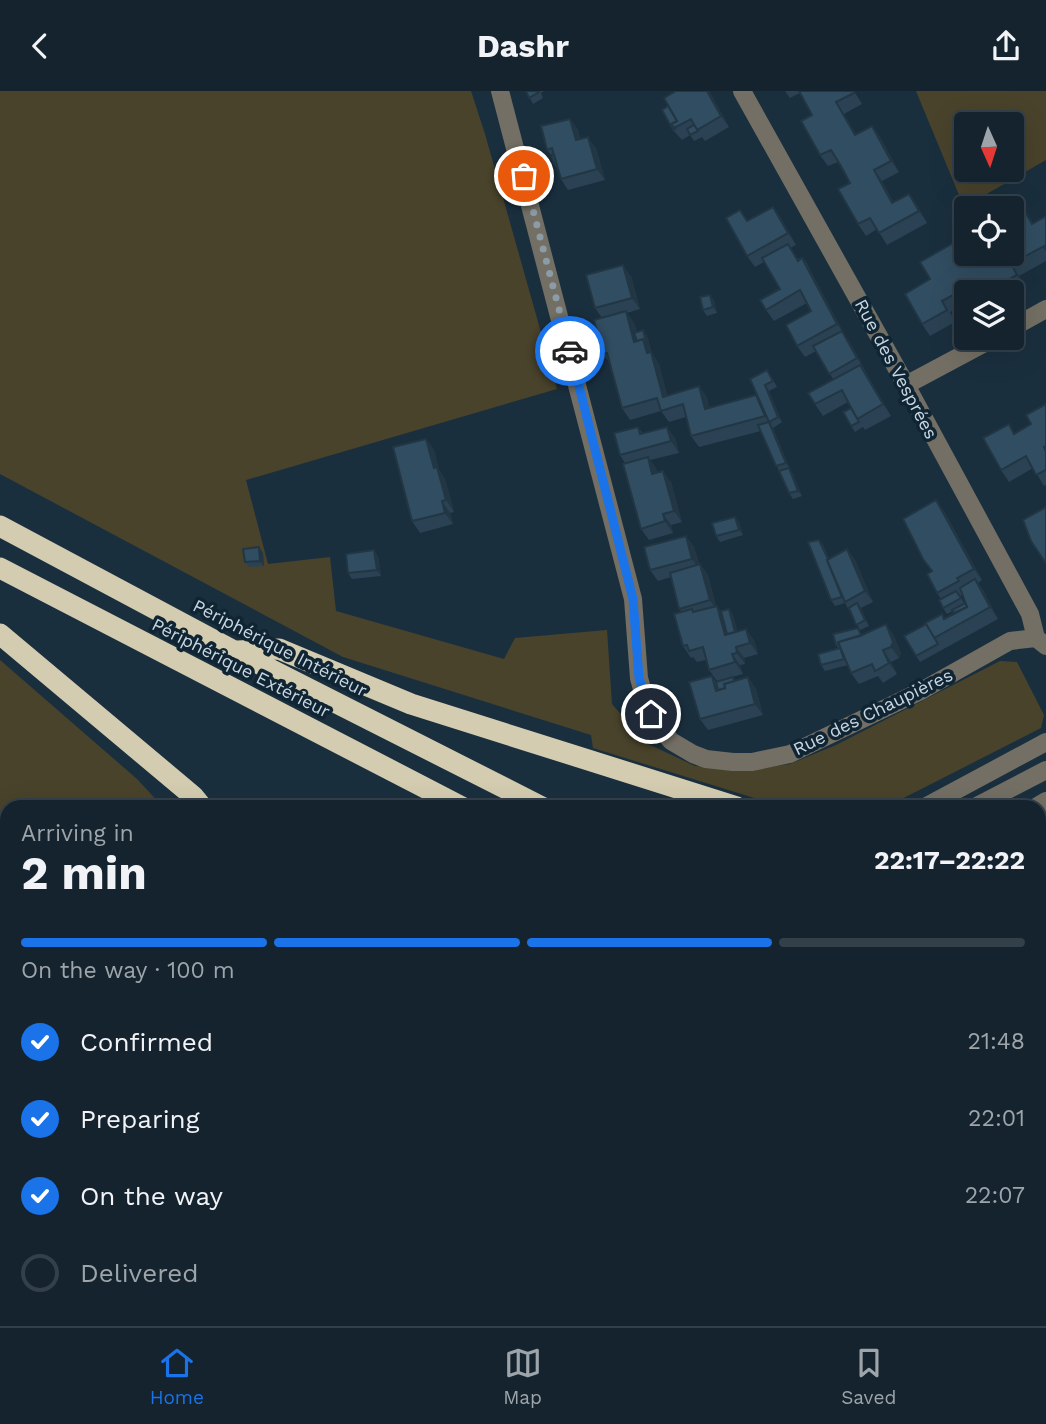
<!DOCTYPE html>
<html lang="en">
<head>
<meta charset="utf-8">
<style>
  body { margin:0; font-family:"Work Sans",sans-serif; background:#1d2b36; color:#f1f3f6; height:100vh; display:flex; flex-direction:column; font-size:26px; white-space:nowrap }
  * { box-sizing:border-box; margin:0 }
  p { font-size:23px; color:#9da4aa }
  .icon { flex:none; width:38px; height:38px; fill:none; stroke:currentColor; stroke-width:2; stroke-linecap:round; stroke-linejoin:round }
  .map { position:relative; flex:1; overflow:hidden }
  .panel { position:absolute; left:0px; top:709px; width:1046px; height:527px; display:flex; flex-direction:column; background:#14232e; border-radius:21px 21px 0 0; box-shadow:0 7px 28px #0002,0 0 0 2px #33404a }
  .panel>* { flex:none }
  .needle { width:46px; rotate:177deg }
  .tools { position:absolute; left:954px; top:21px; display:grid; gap:14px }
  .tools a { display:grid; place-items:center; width:70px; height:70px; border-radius:7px; background:#14232e; box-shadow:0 7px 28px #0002,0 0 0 2px #33404a; font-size:35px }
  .pin { position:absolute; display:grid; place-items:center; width:60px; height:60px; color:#fff; margin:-30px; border:4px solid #fff; border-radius:50%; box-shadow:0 2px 7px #0007 }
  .courier { position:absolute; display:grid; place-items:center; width:70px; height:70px; margin:-35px; border:5px solid #1a73e8; border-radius:50%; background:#fff; color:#222; box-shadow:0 2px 9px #0007 }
  .head em { font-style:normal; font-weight:700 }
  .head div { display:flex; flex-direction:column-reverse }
  .head { display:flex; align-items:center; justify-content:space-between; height:119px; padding:0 21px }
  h1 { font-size:46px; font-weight:700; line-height:52px }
  .bar { display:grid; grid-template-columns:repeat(4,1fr); gap:10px 7px; align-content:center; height:84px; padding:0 21px }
  .bar i { height:9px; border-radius:5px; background:#33404a }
  .bar .selected { background:#1a73e8 }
  .bar p { grid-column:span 4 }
  ol { padding:0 21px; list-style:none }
  li { display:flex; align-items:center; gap:21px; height:77px }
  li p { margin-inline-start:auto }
  li .icon { padding:7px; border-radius:50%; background:#1a73e8; color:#fff; stroke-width:4 }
  li:last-child { color:#9da4aa }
  li i { width:38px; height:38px; border:4px solid #33404a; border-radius:50% }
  header { display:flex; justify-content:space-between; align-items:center; height:91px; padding:0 21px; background:#14232e; font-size:32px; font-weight:700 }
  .menu { display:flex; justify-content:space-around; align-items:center; height:98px; border-top:2px solid #33404a; background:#14232e; font-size:19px; color:#9da4aa }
  .menu a { display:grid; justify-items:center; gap:4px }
  .menu .selected { color:#1a73e8 }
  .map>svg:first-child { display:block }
  .built { fill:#1e3a4d }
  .green { fill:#49432c; fill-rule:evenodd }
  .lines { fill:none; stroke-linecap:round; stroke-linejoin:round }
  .minor { stroke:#736f64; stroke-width:18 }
  .highway { stroke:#d4ccb0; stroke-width:21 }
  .wall { fill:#2a4253; fill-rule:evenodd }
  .shaded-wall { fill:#223644 }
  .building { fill:#314d61; stroke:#223644; stroke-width:2 }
  .done { stroke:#8c9ca7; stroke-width:7; stroke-dasharray:0 12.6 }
  .route { stroke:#1a73e8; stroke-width:9 }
  .labels { text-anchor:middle; stroke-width:7; stroke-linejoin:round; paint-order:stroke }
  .street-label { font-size:18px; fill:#c9d6e0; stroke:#102534 }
</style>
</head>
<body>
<header><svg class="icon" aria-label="back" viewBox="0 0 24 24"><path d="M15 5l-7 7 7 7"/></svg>Dashr<svg class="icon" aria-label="share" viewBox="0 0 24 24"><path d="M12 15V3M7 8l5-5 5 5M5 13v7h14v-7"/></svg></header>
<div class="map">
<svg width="1046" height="1235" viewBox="0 0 1046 1235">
  <rect width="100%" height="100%" fill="#1a2f3e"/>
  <polygon class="built" points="7,887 7,1228 1040,1228 1040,1135 1046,1139 1046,1235 0,1235 0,888"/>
  <g class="green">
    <polygon points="0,0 471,0 485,43 557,298 246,389 268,473 330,466 336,520 504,568 515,547 607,539 612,613 646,652 695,675 754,678 790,673 836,654 1000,570 1017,571 1044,624 1041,637 886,716 783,716 593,657 591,644 343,566 0,383"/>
    <path d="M 916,0 L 1046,0 L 1046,69 L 964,116 ZM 966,33 L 1012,33 L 1012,79 L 966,79 Z"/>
    <polygon points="0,569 137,688 163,716 7,716 7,887 0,888"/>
    <polygon points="1040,1053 1046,1056 1046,1139 1040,1135"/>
  </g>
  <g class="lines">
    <g class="minor">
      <polyline points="500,0 633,508 639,587 644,605 657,633 671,650 693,663 706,668 733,671 752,671 790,663 921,600 1010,550 1036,547"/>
      <polyline points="742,0 906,294 1030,523 1036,547 1046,555"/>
      <polyline points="1012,237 1046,218"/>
      <polyline points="906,294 994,247"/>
      <polyline points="925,716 1046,651"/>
      <polyline points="975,716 1046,679"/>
      <polyline points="1036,716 1046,710"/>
      <polyline points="0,917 7,917"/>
      <polyline points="1040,1151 1046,1155"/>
      <polyline points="395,1228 398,1235"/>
      <polyline points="451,1228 454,1235"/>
      <polyline points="724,1228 727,1235"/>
      <polyline points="968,1228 972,1235"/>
    </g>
    <g class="highway">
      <polyline points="0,435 234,560 542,716"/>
      <polyline points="0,477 462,716"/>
      <polyline points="0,543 193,705 202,716"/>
      <polyline points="238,560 279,558 411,613 737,716"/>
      <polyline points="1040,970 1046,973"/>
      <polyline points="1040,1010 1046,1013"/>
    </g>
  </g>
  <g class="wall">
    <polygon points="526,0 544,0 541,2 543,7 533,13"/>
    <polygon points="676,0 709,0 729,36 705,50 702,46 694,50 690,44 682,49 673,39"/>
    <polygon points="785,0 854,0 862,13 844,23 856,44 872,35 880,46 899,81 882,90 893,111 917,114 927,132 887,154 877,138 866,145 858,133 850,92 838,71 828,75 820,64 812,24 800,2 790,7"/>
    <polygon points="570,28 578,39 580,48 596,57 605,89 568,99 561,88 558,78 554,73 551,64 547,59"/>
    <polygon points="1022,115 1033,132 1046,125 1046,170 1019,185 1025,196 1012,203 1012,201 966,201 966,213 950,221 955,231 930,245 922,233 930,188 955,151 966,168 1012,163"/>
    <polygon points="773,116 781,127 796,154 790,157 798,168 802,166 806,171 845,245 891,325 865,339 863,336 855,341 851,335 851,317 848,311 823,325 815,313 833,288 816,260 805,266 797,255 811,220 807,212 774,230 766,219 780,198 764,171 755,176 747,165 740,119 748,130"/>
    <polygon points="631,185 640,218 627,222 634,232 637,241 643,239 647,245 652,263 659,273 667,304 699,295 707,307 709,317 759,309 750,288 771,285 777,296 769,300 782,331 773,337 790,378 789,378 793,383 802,405 793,408 789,402 761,340 699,356 691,345 686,326 669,331 661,320 630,329 622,317 610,272 603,263 602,227 595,217"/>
    <polygon points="714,209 717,222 707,225 703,219"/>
    <polygon points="1046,313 1046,394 1044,395 1033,377 1009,391 1001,379 1015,342 1031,333"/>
    <polygon points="638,336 643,343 675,347 679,362 650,369 656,377 657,382 671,391 682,431 671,434 673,442 649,449 641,438 625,372 620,364"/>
    <polygon points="426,348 434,359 439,379 445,388 454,421 450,422 453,433 420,442 412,430"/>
    <path d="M 944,420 L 982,489 L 978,492 L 983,499 L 998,528 L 920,571 L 916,565 L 926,533 L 942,523 L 945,527 L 954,522 L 953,520 L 947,523 L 943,517 L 941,508 L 937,502 L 932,480 ZM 962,504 L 965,512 L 964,512 L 960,505 Z"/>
    <polygon points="739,431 743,444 720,451 716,445"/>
    <polygon points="686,445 694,456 699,473 700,473 708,484 716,515 721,520 729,518 733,524 737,540 754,549 758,563 744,567 745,573 740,574 743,583 717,590 709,579 706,569 697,571 693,566 691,567 683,555 682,521 679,518 671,486 658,490 650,479"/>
    <polygon points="819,449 823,454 829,468 847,458 855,469 873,511 861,517 869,535 860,539 845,512 835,515 831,509"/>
    <polygon points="374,459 378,465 381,485 352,488 348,482"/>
    <polygon points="263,462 264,475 249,476 245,471"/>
    <polygon points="886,533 894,545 901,562 899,567 891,571 897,583 883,592 878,585 859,593 851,582 848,574 825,580 821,574 838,557 836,554"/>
    <polygon points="712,585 716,591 733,586 736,590 748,586 756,598 763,624 708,639 700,628"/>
    <polygon points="1046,768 1046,870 1042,867 1040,864 1040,781"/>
    <polygon points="0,977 7,979 7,1209 0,1199"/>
    <polygon points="33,1228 139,1228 131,1232"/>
    <polygon points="229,1228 323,1228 326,1235 233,1235"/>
    <polygon points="802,1228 929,1228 929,1235 805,1235"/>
  </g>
  <g class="shaded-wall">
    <polygon points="707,0 709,0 729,36 721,25"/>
    <polygon points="836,11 844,23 863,56 855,44"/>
    <polygon points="570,28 578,39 584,60 576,49"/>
    <polygon points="872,35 880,46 899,81 891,70"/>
    <polygon points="588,46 596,57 605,89 597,78"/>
    <polygon points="874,79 882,90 900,123 892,112"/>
    <polygon points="909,103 917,114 927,132 919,120"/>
    <polygon points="773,116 781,127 796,154 788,142"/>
    <polygon points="802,167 810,179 845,244 837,233"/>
    <polygon points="1011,173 1019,185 1025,196 1017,184"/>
    <polygon points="623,174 631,185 640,218 632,207"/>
    <polygon points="710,204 714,209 717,222 713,216"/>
    <polygon points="626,220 634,232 641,256 634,251"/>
    <polygon points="643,239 647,245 651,260 647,254"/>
    <polygon points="842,240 850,251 865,278 857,267"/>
    <polygon points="643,248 659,273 671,317 663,306 647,262"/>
    <polygon points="860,274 868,285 891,325 883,313"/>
    <polygon points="765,294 769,300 782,331 778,326"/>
    <polygon points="699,295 707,307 713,329 705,318"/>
    <polygon points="769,331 773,337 790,378 786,372"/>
    <polygon points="667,336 675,347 679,362 671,350"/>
    <polygon points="426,348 434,359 439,379 445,388 454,421 446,409 434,377"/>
    <polygon points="648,366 656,377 660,394 652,383"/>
    <polygon points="789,377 793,383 802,405 798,400"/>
    <polygon points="663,380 671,391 682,431 674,420"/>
    <polygon points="936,409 944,420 982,489 974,478"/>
    <polygon points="442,410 450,422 453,433 445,422"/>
    <polygon points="663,423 671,434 673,442 665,430"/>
    <polygon points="735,426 739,431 743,444 739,439"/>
    <polygon points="686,445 694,456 700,479 692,468"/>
    <polygon points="259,456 263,462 264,475 260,470"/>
    <polygon points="847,458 855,469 873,511 865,500"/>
    <polygon points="374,459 378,465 381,485 377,479"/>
    <polygon points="700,473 708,484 718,521 710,509"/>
    <polygon points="975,488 983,499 998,528 990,516"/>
    <polygon points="857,512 861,517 869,535 865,529"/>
    <polygon points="717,515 725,526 731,549 725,544"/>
    <polygon points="729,518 733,524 741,553 737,547"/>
    <polygon points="886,533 894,545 901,562 899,567 891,556"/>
    <polygon points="746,538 754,549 758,563 750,552"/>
    <polygon points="736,556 744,567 745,573 737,562"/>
    <polygon points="883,559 891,571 897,583 889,572"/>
    <polygon points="732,563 740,574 743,583 735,571"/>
    <polygon points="748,586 756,598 763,624 755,613"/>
    <polygon points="126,1228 129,1228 132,1235 129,1235"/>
    <polygon points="628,1228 632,1228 636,1235 631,1235"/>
    <polygon points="923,1228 929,1228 929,1235 928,1235"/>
  </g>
  <g class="building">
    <polygon points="526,0 539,0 539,1 529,7"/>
    <polygon points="676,0 707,0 721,25 697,39 691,28 674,37 671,33 677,30 664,7"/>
    <polygon points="799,0 853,0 854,2 836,11 855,44 872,35 891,70 874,79 892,112 909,103 919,120 879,142 870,127 858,133 838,98 850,92 841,75 831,59 820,64 801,30 812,24"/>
    <polygon points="668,15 677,30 671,33 675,38 673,39 662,19"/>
    <polygon points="570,28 576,49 588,46 597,78 561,88 552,57 547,59 541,35"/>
    <polygon points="694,34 698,40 690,44 687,38"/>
    <polygon points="551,64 554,64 556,72 554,73"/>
    <polygon points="1022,115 1032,133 1046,125 1046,159 1044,155 1011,173 1017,184 986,201 980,201 975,192 942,210 947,219 922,233 905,203 930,188 920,171 955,151 964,168 974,163 1012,163 1012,121"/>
    <polygon points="773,116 788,142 747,165 726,127 740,119 747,130"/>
    <polygon points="788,153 798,170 802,167 837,233 797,255 786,234 811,220 800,199 766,219 760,209 780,198 762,167"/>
    <polygon points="623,174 632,207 595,217 586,184"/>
    <polygon points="710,204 713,216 703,219 700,206"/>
    <polygon points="626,220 634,251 643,248 647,262 651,261 663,306 699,295 705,318 756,304 765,325 691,345 683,313 661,320 657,307 622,317 607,262 603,263 594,229"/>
    <polygon points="643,239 647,254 643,248 637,250 634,242"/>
    <polygon points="842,240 857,267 829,283 813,255"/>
    <polygon points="860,274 883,313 857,328 842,299 815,313 808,302"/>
    <polygon points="767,279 773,290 765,294 778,326 769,331 750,288"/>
    <polygon points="1046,313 1046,355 1044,356 1046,361 1046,379 1036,384 1026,365 1001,379 983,347 1009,333 1014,343 1031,333 1026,324"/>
    <polygon points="851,317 859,331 851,335 843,321"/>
    <polygon points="769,331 786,372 776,375 758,334"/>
    <polygon points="638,336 640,343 667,336 671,350 620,364 614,342"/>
    <polygon points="426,348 434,377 437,376 446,409 442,410 445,422 412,430 393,356"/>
    <polygon points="648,366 652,383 663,380 674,420 663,423 665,430 641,438 623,373"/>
    <polygon points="789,377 798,400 789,402 779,380"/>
    <polygon points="936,409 974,478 957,487 959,490 937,502 927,483 932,480 923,468 903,428"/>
    <polygon points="1046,416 1046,471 1045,471 1031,450 1023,429"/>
    <polygon points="735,426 739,439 716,445 712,432"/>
    <polygon points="686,445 692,468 650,479 644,456"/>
    <polygon points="819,449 828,468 827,469 842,506 831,509 808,451"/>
    <polygon points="259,456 260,470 245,471 243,458"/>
    <polygon points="847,458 865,500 845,511 827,469"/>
    <polygon points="374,459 377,479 348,482 346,463"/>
    <polygon points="700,473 710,509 679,518 670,482"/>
    <polygon points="975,488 990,516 934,547 925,532 942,523 944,528 967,516 960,497"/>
    <polygon points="956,500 961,507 943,517 939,509"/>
    <polygon points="857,512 865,529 856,534 849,517"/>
    <polygon points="965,512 967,516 954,522 952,519"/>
    <polygon points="717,515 725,544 746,538 750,552 736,556 737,562 732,563 735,571 709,579 703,556 689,560 687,554 683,555 674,523 692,518 693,521"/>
    <polygon points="729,518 735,541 727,543 721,520"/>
    <polygon points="886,533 893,551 891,556 883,559 889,572 875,580 872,573 851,582 838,551 860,545"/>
    <polygon points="926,533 938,553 916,565 904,545"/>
    <polygon points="858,537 861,544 838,551 839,553 836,554 833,543"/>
    <polygon points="840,557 844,568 821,574 818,563"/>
    <polygon points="712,585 716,600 725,597 724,593 748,586 755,613 700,628 689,591"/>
    <polygon points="733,586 734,590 724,593 725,597 718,599 716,591"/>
    <polygon points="1046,768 1046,851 1040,847 1040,781"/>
    <polygon points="4,975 7,981 7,983 6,982 3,983 0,978"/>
    <polygon points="0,980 2,983 6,982 7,984 7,1017 0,1021"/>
    <polygon points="7,1017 7,1188 0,1191 0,1021"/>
    <polygon points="33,1228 126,1228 129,1235 37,1235"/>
    <polygon points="229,1228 268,1228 255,1235 233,1235"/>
    <polygon points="283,1228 321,1228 324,1235 269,1235"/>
    <polygon points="463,1228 628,1228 631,1235 466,1235"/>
    <polygon points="802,1228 906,1228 909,1235 805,1235"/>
  </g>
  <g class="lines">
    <polyline class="done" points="524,85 570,260"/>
    <polyline class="route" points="570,260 633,508 639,587 651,623"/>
  </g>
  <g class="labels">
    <g class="street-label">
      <text transform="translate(896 278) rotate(62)" y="6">Rue des Vesprées</text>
      <text transform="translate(280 557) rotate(27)" y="6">Périphérique Intérieur</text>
      <text transform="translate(241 577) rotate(27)" y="6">Périphérique Extérieur</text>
      <text transform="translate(873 621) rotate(-26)" y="6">Rue des Chaupières</text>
    </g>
  </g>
</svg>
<div class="tools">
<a><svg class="needle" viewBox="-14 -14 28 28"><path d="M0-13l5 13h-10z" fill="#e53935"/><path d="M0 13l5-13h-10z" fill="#9da4aa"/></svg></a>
<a><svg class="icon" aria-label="locate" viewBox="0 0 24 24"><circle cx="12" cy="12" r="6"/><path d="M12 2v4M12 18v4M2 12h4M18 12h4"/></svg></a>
<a><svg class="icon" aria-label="layers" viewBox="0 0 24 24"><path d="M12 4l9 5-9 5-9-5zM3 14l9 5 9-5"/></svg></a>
</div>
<div class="pin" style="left:524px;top:85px;background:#ea580c"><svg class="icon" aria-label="bag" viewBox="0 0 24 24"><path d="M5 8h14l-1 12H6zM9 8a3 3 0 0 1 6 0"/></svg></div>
<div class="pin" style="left:651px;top:623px;background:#1f2937"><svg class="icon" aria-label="home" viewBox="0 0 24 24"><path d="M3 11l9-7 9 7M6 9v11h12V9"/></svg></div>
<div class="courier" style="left:570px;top:260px"><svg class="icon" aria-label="car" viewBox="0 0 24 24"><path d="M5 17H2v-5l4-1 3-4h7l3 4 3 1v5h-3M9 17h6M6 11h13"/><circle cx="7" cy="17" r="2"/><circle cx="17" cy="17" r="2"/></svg></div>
<section class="panel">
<div class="head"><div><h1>2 min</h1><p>Arriving in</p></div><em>22:17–22:22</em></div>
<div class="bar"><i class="selected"></i><i class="selected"></i><i class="selected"></i><i></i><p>On the way · 100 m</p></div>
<ol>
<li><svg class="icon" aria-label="check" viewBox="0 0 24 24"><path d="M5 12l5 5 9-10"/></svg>Confirmed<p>21:48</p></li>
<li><svg class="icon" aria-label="check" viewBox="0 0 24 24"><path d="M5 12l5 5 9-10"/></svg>Preparing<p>22:01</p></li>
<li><svg class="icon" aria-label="check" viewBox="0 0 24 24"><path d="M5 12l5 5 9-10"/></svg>On the way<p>22:07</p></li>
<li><i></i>Delivered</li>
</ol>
</section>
</div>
<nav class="menu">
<a class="selected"><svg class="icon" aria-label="home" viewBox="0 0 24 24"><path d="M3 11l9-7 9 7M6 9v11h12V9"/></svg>Home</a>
<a><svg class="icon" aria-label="map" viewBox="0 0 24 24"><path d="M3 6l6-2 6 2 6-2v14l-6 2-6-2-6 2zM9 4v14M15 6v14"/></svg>Map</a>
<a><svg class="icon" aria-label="saved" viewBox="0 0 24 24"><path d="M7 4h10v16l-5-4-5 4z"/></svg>Saved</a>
</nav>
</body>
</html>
